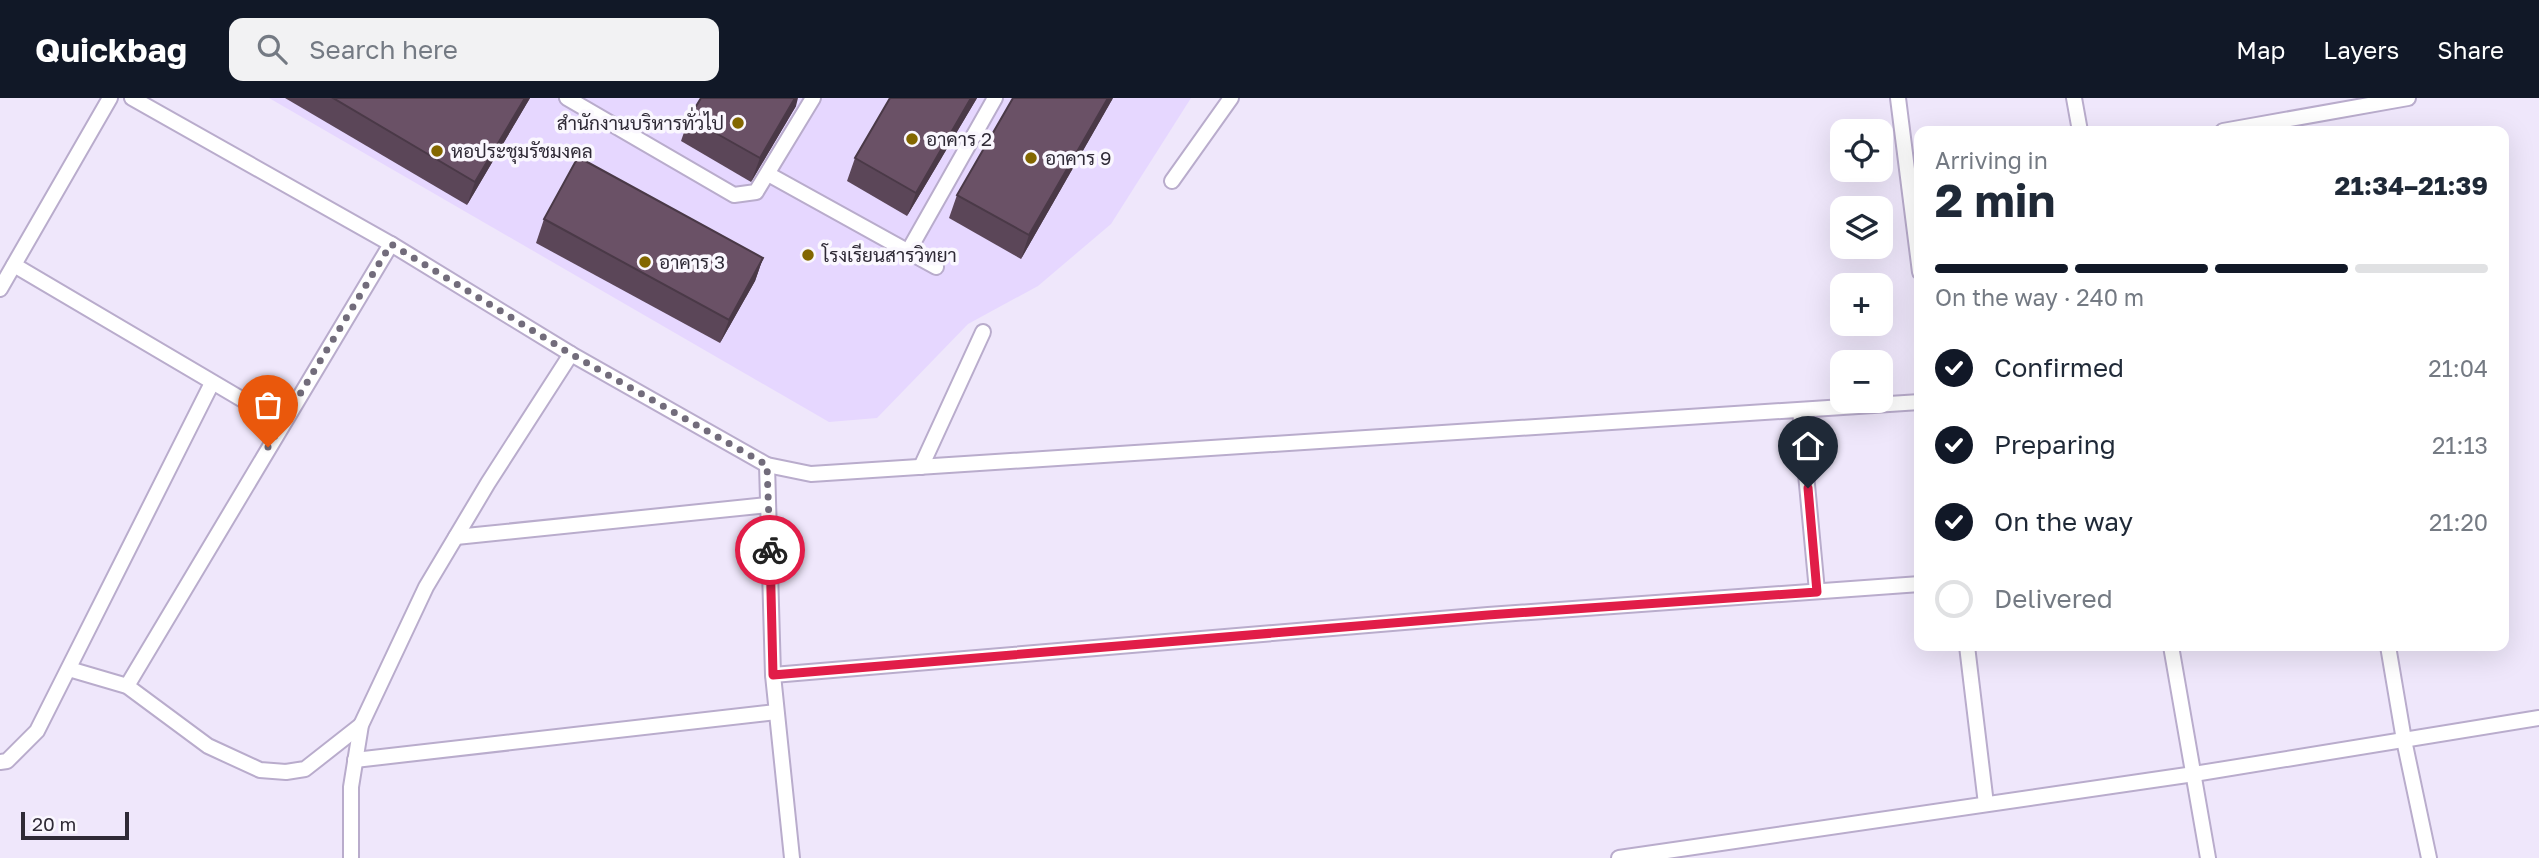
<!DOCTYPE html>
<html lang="en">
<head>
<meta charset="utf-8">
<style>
  body { margin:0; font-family:"Golos Text",Sarabun,sans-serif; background:#f2f2f3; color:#1f2937; height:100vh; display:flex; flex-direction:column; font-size:26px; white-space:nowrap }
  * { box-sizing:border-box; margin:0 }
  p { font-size:23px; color:#747a83 }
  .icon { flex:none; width:38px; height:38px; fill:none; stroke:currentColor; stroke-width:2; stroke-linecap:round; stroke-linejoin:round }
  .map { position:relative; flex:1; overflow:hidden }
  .sheet { position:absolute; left:1914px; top:28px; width:595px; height:525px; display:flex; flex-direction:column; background:#fff; border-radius:14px; box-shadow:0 7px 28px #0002 }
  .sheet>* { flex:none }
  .controls { position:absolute; left:1830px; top:21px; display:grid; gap:14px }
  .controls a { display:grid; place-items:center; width:63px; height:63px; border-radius:14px; background:#fff; box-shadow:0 7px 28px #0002; font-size:35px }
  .scale { position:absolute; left:21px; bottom:18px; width:108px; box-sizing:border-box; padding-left:7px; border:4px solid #2f2a36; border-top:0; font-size:19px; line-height:24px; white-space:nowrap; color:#2f2a36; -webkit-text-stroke:5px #faf7fe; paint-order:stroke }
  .pin { position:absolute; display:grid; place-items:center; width:60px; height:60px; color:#fff; margin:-72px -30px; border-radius:50% 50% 50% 0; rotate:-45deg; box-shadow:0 0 7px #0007 }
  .pin .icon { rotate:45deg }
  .courier { position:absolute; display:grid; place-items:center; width:70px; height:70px; margin:-35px; border:5px solid #e11d48; border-radius:50%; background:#fff; color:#222; box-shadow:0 2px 9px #0007 }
  .headline em { font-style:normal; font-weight:700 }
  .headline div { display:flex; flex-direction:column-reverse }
  .headline { display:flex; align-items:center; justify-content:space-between; height:119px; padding:0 21px }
  h1 { font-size:46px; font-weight:700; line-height:52px }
  .bar { display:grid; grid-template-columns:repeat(4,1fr); gap:10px 7px; align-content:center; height:84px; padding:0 21px }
  .bar i { height:9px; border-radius:5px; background:#e0e1e3 }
  .bar .on { background:#111827 }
  .bar p { grid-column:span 4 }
  ol { padding:0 21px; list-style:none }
  li { display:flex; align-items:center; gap:21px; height:77px }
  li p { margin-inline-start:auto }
  li .icon { padding:7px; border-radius:50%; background:#111827; color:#fff; stroke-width:4 }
  li:last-child { color:#747a83 }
  li i { width:38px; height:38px; border:4px solid #e0e1e3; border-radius:50% }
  header { display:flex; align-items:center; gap:42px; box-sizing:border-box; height:98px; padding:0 35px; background:#111827; color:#fff }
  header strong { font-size:33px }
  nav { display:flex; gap:38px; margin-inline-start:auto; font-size:24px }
  .search { width:490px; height:63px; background:#f2f2f3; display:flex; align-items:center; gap:18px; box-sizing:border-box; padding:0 24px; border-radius:14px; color:#747a83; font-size:26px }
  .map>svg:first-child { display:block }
  .built { fill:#e6d7ff }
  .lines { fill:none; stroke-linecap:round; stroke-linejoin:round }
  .lane-casing { stroke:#b9accc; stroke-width:18 }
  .lane { stroke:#fff; stroke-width:14 }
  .wall { fill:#5b4658 }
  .shaded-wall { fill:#4a3947 }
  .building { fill:#6a5166; stroke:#4a3947; stroke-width:2 }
  .done { stroke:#726c7b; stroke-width:7; stroke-dasharray:0 12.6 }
  .route { stroke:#e11d48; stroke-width:9 }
  .poi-dot { fill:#836700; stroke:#faf7fe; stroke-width:2.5 }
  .labels { text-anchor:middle; stroke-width:7; stroke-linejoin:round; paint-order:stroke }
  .poi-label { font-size:19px; fill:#2f2a36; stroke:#faf7fe; text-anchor:start }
</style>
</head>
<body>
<header>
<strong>Quickbag</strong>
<div class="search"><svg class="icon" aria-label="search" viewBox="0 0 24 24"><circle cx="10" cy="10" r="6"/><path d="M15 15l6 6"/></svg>Search here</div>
<nav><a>Map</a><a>Layers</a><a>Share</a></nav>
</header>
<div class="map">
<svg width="2539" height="760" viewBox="0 0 2539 760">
  <rect width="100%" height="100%" fill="#efe7fb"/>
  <polygon class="built" points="269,0 1191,0 1111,126 1038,188 968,226 877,320 829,324"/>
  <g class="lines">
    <g class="lane-casing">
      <g id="lane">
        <polyline points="132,0 391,146 571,256 767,367 811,376 1920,304"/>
        <polyline points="567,0 734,97 756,94 813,0"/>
        <polyline points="1898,0 1920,174"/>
        <polyline points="2074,0 2080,33"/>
        <polyline points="2223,33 2408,0"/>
        <polyline points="768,76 936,169"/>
        <polyline points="1172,83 1231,0"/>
        <polyline points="909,152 995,0"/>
        <polyline points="14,167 282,325"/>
        <polyline points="0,191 110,0"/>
        <polyline points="1800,312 1817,493"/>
        <polyline points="767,367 773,577 792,760"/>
        <polyline points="921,369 983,234"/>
        <polyline points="456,439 768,407"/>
        <polyline points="1967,548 1986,706"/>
        <polyline points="2171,548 2208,760"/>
        <polyline points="2388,548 2404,642 2429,760"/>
        <polyline points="69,571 127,588 208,648 260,672 286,674 305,671 361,627"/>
        <polyline points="773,577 1488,517 1920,486"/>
        <polyline points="127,588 391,146"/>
        <polyline points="355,662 776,614"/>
        <polyline points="0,664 7,663 37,633 212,285"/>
        <polyline points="351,760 351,689 361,627 426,489 488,385 571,256"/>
        <polyline points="1619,760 2194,676 2539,620"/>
      </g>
    </g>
    <use href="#lane" class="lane"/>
  </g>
  <g class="wall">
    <polygon points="285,0 530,0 467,107"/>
    <polygon points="890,0 977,0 907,118 847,83 855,60"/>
    <polygon points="1113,0 1021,161 949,120 957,97"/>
    <polygon points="796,8 751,84 681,43 689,20"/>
    <polygon points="544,121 763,160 755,183 720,245 536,145"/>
  </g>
  <g class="shaded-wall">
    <polygon points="525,0 530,0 467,107 475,84"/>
    <polygon points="795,0 798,0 796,8 751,84 760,60"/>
    <polygon points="971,0 977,0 907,118 916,95"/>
    <polygon points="1108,0 1113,0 1021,161 1029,137"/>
    <polygon points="763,160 755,183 720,245 729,222"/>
  </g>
  <g class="building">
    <polygon points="333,0 525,0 475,84"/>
    <polygon points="701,0 795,0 760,60 689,20"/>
    <polygon points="890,0 971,0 916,95 855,60"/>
    <polygon points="1013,0 1108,0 1029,137 957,97"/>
    <polygon points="578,59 763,160 729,222 544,121"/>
  </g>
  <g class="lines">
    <polyline class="done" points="268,349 391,146 571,256 767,367 770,452"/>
    <polyline class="route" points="770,452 773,577 1488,517 1817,494 1808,390"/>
  </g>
  <g class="poi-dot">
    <circle cx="738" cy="25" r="7"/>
    <circle cx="912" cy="41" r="7"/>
    <circle cx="437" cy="53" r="7"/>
    <circle cx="1031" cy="60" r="7"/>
    <circle cx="808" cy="157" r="7"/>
    <circle cx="645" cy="164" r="7"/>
  </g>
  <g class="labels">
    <g class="poi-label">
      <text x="724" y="32" text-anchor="end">สำนักงานบริหารทั่วไป</text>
      <text x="926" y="48">อาคาร 2</text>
      <text x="451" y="60">หอประชุมรัชมงคล</text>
      <text x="1045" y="67">อาคาร 9</text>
      <text x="822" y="164">โรงเรียนสารวิทยา</text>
      <text x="659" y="171">อาคาร 3</text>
    </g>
  </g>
</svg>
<div class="controls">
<a><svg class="icon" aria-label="locate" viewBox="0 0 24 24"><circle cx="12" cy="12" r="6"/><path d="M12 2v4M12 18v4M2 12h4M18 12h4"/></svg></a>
<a><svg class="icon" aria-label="layers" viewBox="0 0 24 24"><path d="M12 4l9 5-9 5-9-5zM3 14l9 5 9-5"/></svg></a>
<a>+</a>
<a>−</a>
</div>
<div class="scale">20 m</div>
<div class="pin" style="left:268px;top:349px;background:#ea580c"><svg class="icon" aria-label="bag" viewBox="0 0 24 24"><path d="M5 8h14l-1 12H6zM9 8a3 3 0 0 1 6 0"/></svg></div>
<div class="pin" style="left:1808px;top:390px;background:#1f2937"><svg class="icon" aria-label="home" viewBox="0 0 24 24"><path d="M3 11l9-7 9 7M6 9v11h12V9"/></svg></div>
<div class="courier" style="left:770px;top:452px"><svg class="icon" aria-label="bike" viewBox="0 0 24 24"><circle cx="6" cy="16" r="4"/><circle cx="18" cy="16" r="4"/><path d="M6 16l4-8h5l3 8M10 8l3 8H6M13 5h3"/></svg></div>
<section class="sheet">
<div class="headline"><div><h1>2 min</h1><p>Arriving in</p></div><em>21:34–21:39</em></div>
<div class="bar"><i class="on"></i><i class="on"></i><i class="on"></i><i></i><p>On the way · 240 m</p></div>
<ol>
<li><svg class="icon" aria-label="check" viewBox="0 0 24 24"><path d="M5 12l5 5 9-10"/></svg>Confirmed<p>21:04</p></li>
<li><svg class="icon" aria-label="check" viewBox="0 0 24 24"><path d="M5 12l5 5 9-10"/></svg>Preparing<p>21:13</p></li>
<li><svg class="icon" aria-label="check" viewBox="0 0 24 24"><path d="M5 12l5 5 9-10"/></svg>On the way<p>21:20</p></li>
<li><i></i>Delivered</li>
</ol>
</section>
</div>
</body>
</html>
